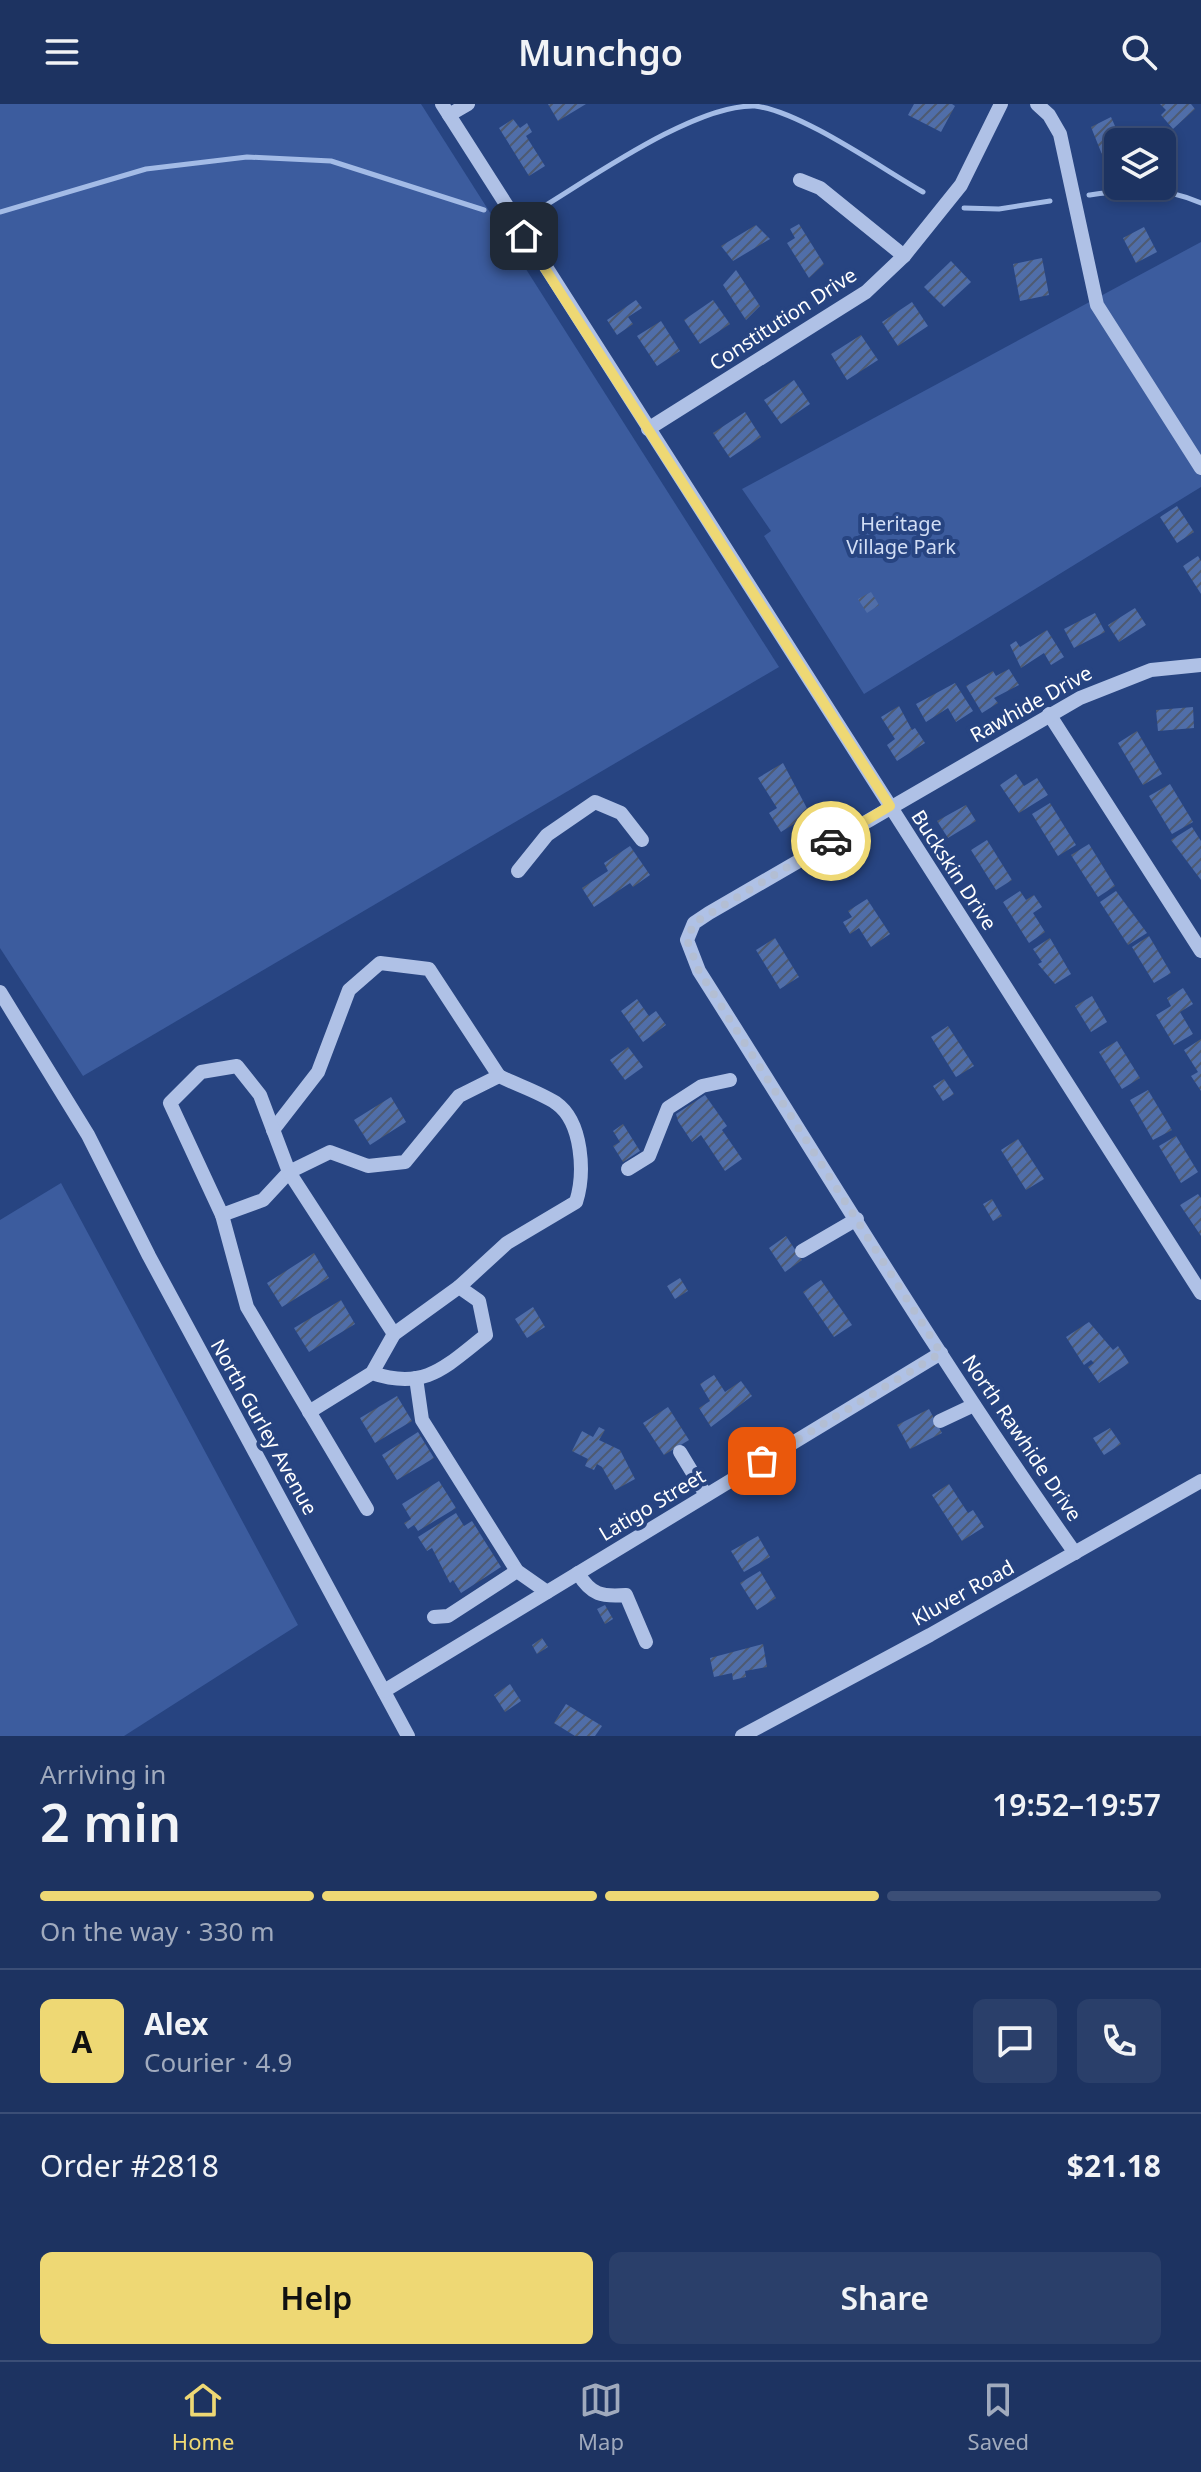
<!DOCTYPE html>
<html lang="en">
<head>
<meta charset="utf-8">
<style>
  body { margin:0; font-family:"Noto Sans",sans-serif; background:#2a3f6a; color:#f1f3f6; height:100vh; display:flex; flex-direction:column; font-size:30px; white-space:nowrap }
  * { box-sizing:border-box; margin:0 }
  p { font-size:26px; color:#a0aabd }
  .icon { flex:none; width:44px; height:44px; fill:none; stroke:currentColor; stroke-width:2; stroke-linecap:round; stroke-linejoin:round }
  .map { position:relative; height:1632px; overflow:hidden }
  .drawer { display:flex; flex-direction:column; background:#1d3361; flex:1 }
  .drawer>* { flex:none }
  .tools { position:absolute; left:1104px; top:24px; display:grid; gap:16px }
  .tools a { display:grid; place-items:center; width:72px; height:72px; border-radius:12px; background:#1d3361; box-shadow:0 4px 12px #0003,0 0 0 2px #3b4e76; font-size:40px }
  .pin { position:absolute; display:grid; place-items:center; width:68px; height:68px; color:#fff; margin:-34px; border-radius:16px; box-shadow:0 4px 12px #0006 }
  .courier { position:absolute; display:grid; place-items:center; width:80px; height:80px; margin:-40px; border:6px solid #eed874; border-radius:50%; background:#fff; color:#222; box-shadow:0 2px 10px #0007 }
  .summary em { font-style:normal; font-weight:600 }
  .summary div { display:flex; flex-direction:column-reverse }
  .summary { display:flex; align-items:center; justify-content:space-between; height:136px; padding:0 40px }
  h1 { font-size:52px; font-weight:600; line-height:60px }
  .bar { display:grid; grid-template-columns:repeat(4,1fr); gap:12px 8px; align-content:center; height:96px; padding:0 40px }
  .bar i { height:10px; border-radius:6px; background:#3b4e76 }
  .bar .current { background:#eed874 }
  .bar p { grid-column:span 4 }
  .line { display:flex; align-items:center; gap:20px; padding:0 40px; border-top:2px solid #3b4e76 }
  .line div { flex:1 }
  .round { display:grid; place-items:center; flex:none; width:84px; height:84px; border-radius:12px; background:#2a3f6a }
  .action { display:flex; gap:16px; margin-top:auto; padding:16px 40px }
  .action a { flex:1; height:92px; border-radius:12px; background:#eed874; color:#111; font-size:32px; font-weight:600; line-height:92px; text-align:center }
  .action a+a { background:#2a3f6a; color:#f1f3f6 }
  header { display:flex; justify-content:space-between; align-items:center; height:104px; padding:0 40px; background:#1d3361; font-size:36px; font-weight:600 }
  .dock { display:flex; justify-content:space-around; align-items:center; height:112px; border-top:2px solid #3b4e76; background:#1d3361; font-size:22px; color:#a0aabd }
  .dock a { display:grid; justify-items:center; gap:4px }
  .dock .current { color:#eed874 }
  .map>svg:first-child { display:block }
  .green { fill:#3c5c9e }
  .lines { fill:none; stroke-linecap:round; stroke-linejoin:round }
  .stream { stroke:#a3bbe6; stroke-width:5 }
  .building { fill:url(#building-hatch) }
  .minor { stroke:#afc1e6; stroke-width:14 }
  .done { stroke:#b3bed3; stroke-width:8; stroke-dasharray:0 14.4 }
  .route { stroke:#eed874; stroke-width:10 }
  .labels { text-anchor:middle; stroke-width:8; stroke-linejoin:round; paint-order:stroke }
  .street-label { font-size:20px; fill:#fff; stroke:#274481 }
  .park-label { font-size:20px; fill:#d2def5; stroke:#274481 }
</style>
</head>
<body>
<header><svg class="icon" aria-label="menu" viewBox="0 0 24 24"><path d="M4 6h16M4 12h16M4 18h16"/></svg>Munchgo<svg class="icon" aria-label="search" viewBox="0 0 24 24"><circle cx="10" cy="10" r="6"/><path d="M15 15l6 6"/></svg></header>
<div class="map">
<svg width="1201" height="1632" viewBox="0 0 1201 1632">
  <defs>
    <pattern id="building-hatch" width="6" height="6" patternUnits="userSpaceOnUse" patternTransform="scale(2)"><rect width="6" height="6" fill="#506ea9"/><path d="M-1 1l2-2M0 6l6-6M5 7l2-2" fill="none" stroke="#4e5a71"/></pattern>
  </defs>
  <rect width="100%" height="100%" fill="#274481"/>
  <g class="green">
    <polygon points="0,0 421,0 779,563 83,972 0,844"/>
    <polygon points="1201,138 1201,383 864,590 764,432 771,427 742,385"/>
    <polygon points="61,1079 298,1521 124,1632 0,1632 0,1116"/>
  </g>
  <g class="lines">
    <g class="stream">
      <path d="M 1089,91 C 1133,85 1159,81 1201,99"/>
      <polyline points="964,104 999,105 1050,97"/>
      <path d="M 528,106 L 543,103 C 594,72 696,0 755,2 C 800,7 881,64 923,88"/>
      <polyline points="0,108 146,65 247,53 331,57 484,106"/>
    </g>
  </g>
  <g class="building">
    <polygon points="548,0 586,0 558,17"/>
    <polygon points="914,0 952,0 955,2 941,28 908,11"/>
    <polygon points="1160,0 1191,0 1195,5 1173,25 1161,11 1166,6"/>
    <polygon points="1111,13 1122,38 1118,38 1118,63 1109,68 1091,23"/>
    <polygon points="513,15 520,24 527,19 532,28 526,32 545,62 529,72 499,24"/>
    <polygon points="799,120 824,160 809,174 787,139 795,134 790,125"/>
    <polygon points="756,121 770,135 733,157 721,142"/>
    <polygon points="1144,123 1157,148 1136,159 1123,134"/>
    <polygon points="1042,154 1049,191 1020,197 1013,160"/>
    <polygon points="951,157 971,178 944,203 924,183"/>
    <polygon points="736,166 760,202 746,216 723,181"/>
    <polygon points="636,196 642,204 628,213 633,220 617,231 607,216"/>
    <polygon points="713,196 730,220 700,240 684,216"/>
    <polygon points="912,198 928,222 898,242 882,218"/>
    <polygon points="661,217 680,247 657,262 637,232"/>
    <polygon points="861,231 878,256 847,276 831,250"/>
    <polygon points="794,276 810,300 781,320 764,296"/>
    <polygon points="745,308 761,333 730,354 713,329"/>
    <polygon points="1177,402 1194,428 1177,439 1160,413"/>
    <polygon points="1198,452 1201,457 1201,490 1183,462"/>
    <polygon points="871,488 879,501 867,509 858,495"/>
    <polygon points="1135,504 1146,521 1119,538 1108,521"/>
    <polygon points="1095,509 1105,528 1074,544 1064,525"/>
    <polygon points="1047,526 1064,553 1051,561 1044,549 1021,564 1010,541 1016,537 1020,543"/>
    <polygon points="1009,565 1019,581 994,594 998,599 982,609 966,582 993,567 996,572"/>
    <polygon points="955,579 973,607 956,618 948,604 926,618 916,600"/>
    <polygon points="899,602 912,626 915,624 925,639 897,657 887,641 895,635 881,613"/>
    <polygon points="1193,603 1194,624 1158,627 1156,606"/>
    <polygon points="1137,627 1162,670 1143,681 1118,639"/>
    <polygon points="783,659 810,710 781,728 769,709 777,704 758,674"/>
    <polygon points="1016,670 1024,682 1037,674 1048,691 1019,709 1000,681"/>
    <polygon points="1170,680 1193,718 1172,730 1149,692"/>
    <polygon points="1050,699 1076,741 1058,752 1032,710"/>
    <polygon points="966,701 976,717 948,734 937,717"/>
    <polygon points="1192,723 1201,737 1201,776 1171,736"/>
    <polygon points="987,736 1012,776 996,786 971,746"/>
    <polygon points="1089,740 1115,782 1098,793 1071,751"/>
    <polygon points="630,742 650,771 633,783 630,779 594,803 582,784 608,767 604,759"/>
    <polygon points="1020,787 1026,796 1034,791 1042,803 1033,809 1045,828 1029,839 1003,798"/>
    <polygon points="1116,787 1147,829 1128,841 1100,798"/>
    <polygon points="867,795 890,830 871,843 859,824 850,830 843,818 852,813 848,807"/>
    <polygon points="1149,832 1171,869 1154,879 1132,843"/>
    <polygon points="775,834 799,873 780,885 756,846"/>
    <polygon points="1050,834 1071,870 1055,880 1038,860 1042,858 1033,845"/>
    <polygon points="1183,884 1193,900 1180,908 1193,930 1174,941 1156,911 1171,902 1167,894"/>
    <polygon points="1092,892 1107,918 1091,928 1075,902"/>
    <polygon points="637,895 649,912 656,907 666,921 643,938 621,907"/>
    <polygon points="948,922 974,962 956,973 931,933"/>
    <polygon points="1201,935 1201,987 1191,972 1198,968 1184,946"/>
    <polygon points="1117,937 1140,974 1122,985 1099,948"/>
    <polygon points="628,943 643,963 625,976 610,956"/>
    <polygon points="944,975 954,990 943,997 933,982"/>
    <polygon points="1148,986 1172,1026 1153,1036 1130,996"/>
    <polygon points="705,991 727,1022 722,1026 742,1055 725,1067 701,1031 692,1038 678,1017 676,1010"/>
    <polygon points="391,993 406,1018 370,1041 354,1016"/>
    <polygon points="623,1020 640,1047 623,1058 613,1042 620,1038 613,1027"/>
    <polygon points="1176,1032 1198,1068 1181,1079 1159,1042"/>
    <polygon points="1018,1035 1044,1075 1026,1086 1001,1046"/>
    <polygon points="1198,1090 1201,1094 1201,1132 1180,1101"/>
    <polygon points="992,1095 1002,1112 993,1117 983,1100"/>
    <polygon points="786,1132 802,1156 785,1168 769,1144"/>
    <polygon points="314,1149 329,1174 282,1203 267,1179"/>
    <polygon points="680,1174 688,1187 675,1195 667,1182"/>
    <polygon points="821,1176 852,1221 834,1233 803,1188"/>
    <polygon points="341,1196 355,1220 309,1248 294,1224"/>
    <polygon points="533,1203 545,1223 527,1234 515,1215"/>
    <polygon points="1089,1218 1113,1246 1118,1242 1129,1259 1099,1279 1088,1263 1094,1259 1091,1256 1084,1261 1066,1233"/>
    <polygon points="714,1271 725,1288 741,1277 752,1292 711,1323 699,1304 710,1297 700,1280"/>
    <polygon points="397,1292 412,1317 375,1339 360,1314"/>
    <polygon points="668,1303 689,1336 664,1351 643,1319"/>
    <polygon points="929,1305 942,1329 910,1345 897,1321"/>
    <polygon points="599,1323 605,1326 599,1336 620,1346 635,1375 615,1386 602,1363 597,1360 594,1366 585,1362 588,1355 572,1347 582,1327 593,1333"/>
    <polygon points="1110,1324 1121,1340 1104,1351 1093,1334"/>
    <polygon points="418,1328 434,1354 397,1376 382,1351"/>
    <polygon points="439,1377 456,1404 418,1427 414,1421 408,1425 404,1419 411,1415 402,1400"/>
    <polygon points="949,1380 968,1409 973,1406 984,1423 962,1437 932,1391"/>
    <polygon points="456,1409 464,1422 472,1417 501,1463 461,1489 453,1476 450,1479 432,1444 427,1447 418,1433"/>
    <polygon points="758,1432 770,1453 744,1468 731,1447"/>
    <polygon points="760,1467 776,1494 757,1506 740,1479"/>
    <polygon points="605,1501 613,1515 605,1520 597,1505"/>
    <polygon points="542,1534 548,1543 537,1550 532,1541"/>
    <polygon points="763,1540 767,1563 745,1567 746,1573 733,1576 732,1569 714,1573 710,1554"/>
    <polygon points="510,1580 521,1597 505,1608 494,1591"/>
    <polygon points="566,1600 602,1622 595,1632 575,1632 554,1619"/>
  </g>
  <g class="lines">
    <g class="minor">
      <polyline points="442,0 1201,1189"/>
      <polyline points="1037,0 1049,11 1060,30 1097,201 1201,364"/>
      <polyline points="449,11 468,0"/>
      <polyline points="800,76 820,84 904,152"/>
      <polyline points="648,325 866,188 904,152 961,81 1001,0"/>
      <polyline points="1049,610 1201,847"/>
      <polyline points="518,767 547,731 595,698 621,709 642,736"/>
      <polyline points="0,888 88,1031 149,1152 408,1632"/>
      <polyline points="273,1026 318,968 349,886 380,859 429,865 499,972"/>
      <polyline points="628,1065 649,1052 668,1004 702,982 730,976"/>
      <path d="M 222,1111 L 263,1096 L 289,1068 L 330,1048 L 368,1062 L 405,1058 L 459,992 L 499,972 C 517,981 539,988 556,999 C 583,1018 585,1070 576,1098 L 507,1139 L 459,1183"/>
      <polyline points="802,1147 857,1115"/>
      <polyline points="416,1274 422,1316 517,1467 547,1488"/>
      <path d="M 309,1308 L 372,1269 L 394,1230 L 459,1183 L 479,1197 L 486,1231 C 446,1262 426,1287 372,1269"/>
      <polyline points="940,1317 974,1301"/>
      <polyline points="680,1348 706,1391"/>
      <polyline points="367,1405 247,1203 222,1111 170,999 201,968 237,962 260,991 289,1068 394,1230"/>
      <path d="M 1075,1449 C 942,1261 823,1062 699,867 L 687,836 L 694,819 L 709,809 L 1080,594 L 1151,566 L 1201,561"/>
      <path d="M 578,1469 C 591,1491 602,1493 626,1491 L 646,1538"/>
      <polyline points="434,1513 448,1512 517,1467"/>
      <polyline points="384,1587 941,1249"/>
      <polyline points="742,1632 930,1531 1201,1377"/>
    </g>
  </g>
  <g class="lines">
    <polyline class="done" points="762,1357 941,1249 699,867 687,836 694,819 831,737"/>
    <polyline class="route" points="524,132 890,702 831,737"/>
  </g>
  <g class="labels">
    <g class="street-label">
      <text transform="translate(783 215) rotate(-33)" y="7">Constitution Drive</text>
      <text transform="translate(1031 600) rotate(-29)" y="7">Rawhide Drive</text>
      <text transform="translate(954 766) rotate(57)" y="7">Buckskin Drive</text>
      <text transform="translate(264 1323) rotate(61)" y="7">North Gurley Avenue</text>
      <text transform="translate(1022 1334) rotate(56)" y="7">North Rawhide Drive</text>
      <text transform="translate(652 1401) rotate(-31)" y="7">Latigo Street</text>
      <text transform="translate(963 1489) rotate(-29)" y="7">Kluver Road</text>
    </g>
    <g class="park-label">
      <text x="901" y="427">Heritage<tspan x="901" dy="23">Village Park</tspan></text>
    </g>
  </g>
</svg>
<div class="tools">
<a><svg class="icon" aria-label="layers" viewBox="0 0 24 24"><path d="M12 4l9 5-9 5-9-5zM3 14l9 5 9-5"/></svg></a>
</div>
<div class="pin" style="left:762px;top:1357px;background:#ea580c"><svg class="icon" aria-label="bag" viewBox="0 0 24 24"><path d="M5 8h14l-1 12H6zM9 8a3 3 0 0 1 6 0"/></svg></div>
<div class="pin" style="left:524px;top:132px;background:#1f2937"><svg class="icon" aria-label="home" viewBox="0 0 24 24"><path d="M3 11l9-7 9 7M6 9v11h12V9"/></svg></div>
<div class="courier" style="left:831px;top:737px"><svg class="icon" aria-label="car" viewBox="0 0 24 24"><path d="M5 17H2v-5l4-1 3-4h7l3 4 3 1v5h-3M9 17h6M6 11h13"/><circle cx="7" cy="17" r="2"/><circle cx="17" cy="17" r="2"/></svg></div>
</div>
<section class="drawer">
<div class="summary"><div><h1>2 min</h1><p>Arriving in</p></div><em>19:52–19:57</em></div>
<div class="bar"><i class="current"></i><i class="current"></i><i class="current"></i><i></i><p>On the way · 330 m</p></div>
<div class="line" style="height:144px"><b class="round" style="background:#eed874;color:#111">A</b><div><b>Alex</b><p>Courier · 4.9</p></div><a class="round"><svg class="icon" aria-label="chat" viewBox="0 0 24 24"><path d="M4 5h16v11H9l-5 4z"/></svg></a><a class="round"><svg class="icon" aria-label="phone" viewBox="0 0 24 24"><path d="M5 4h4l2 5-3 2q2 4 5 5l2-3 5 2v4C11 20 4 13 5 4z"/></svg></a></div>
<div class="line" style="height:104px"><div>Order #2818</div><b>$21.18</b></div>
<div class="action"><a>Help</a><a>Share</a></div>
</section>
<nav class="dock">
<a class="current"><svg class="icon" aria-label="home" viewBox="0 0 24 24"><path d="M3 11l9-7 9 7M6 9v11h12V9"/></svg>Home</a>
<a><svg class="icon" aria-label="map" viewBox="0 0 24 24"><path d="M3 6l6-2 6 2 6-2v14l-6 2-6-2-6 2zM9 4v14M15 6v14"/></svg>Map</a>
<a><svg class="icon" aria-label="saved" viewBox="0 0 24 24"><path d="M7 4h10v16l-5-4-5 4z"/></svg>Saved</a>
</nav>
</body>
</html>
